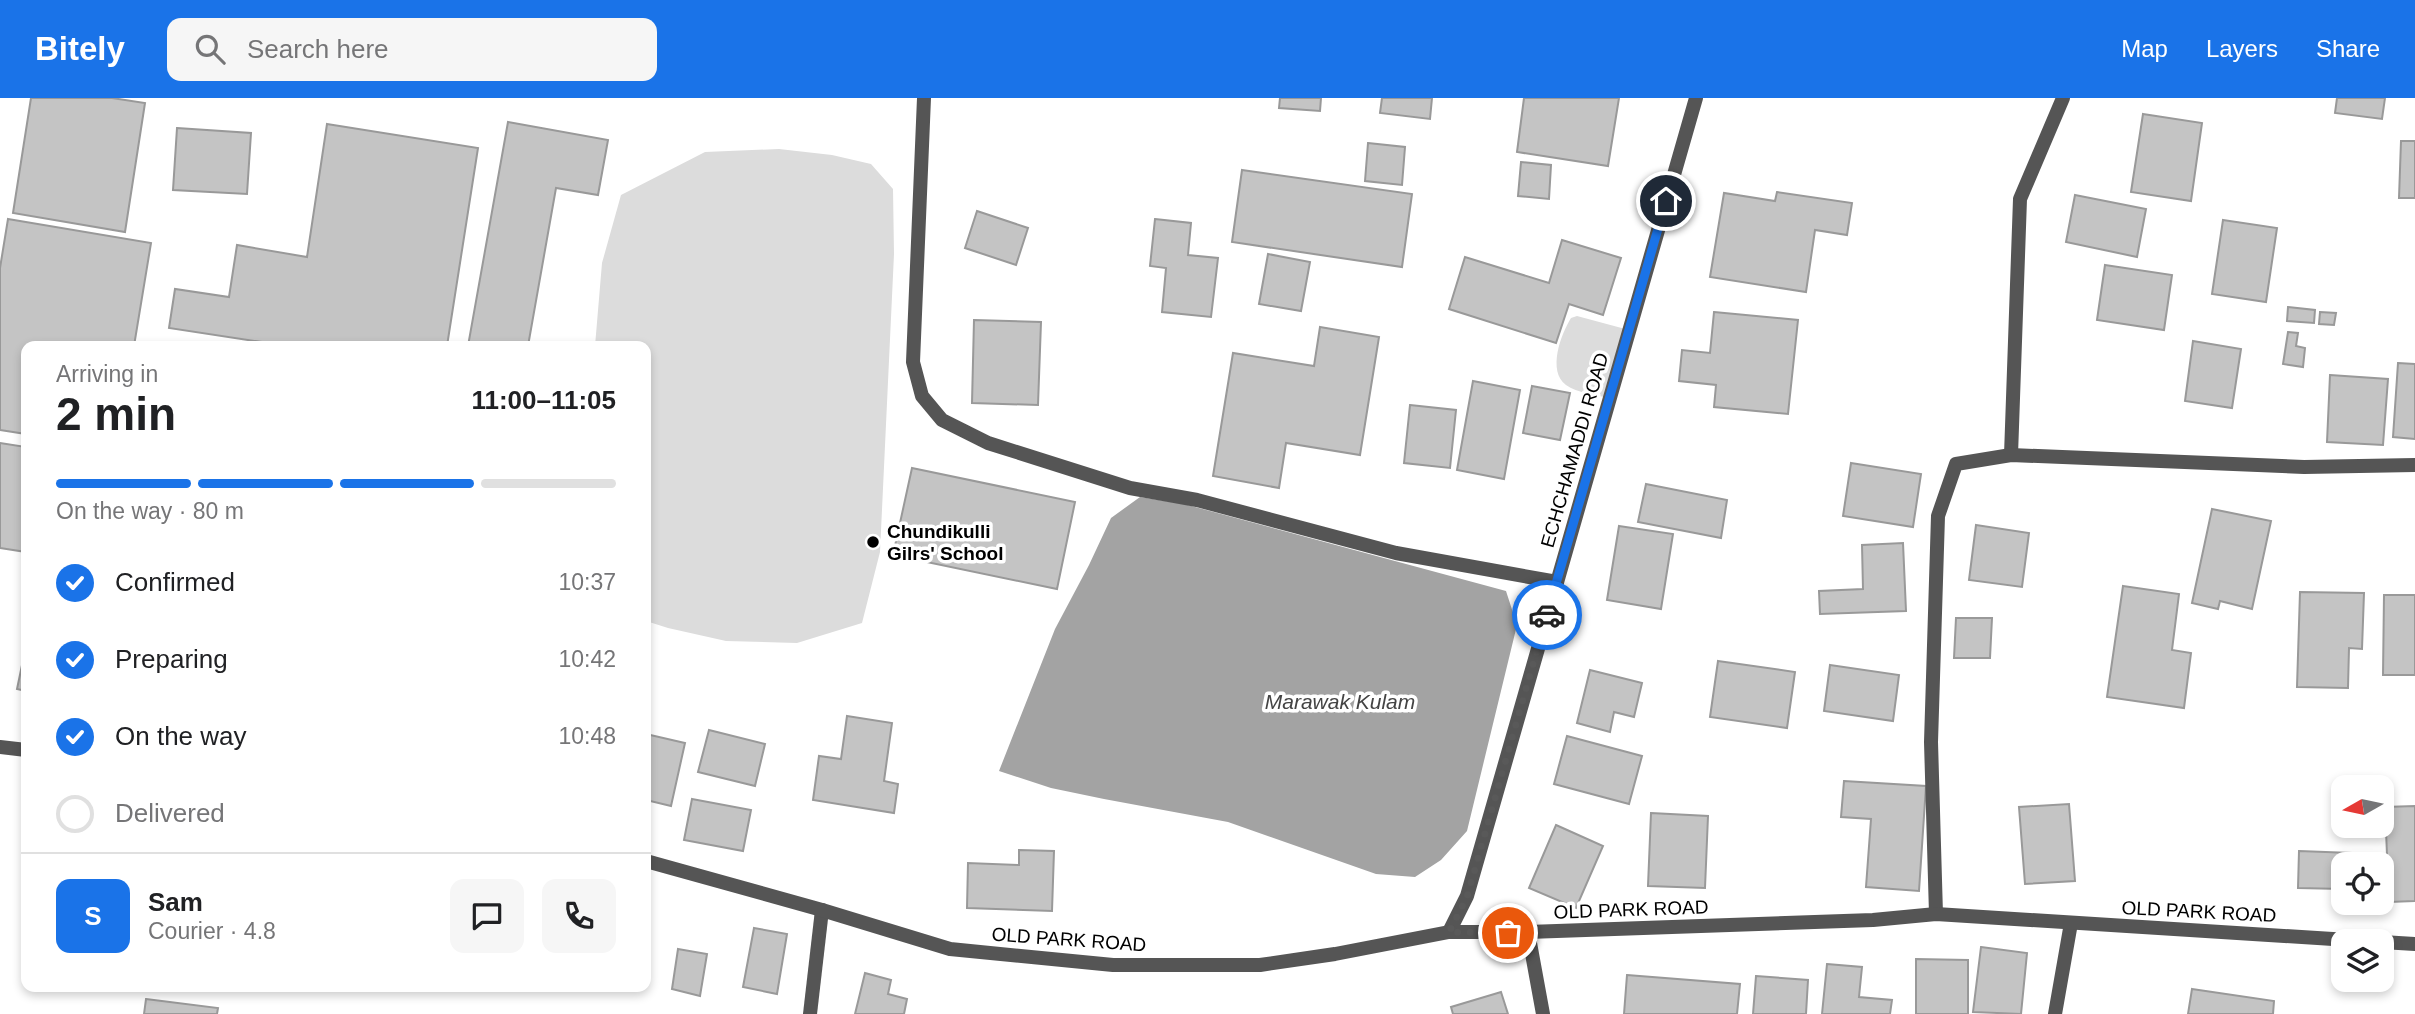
<!DOCTYPE html>
<html lang="en">
<head>
<meta charset="utf-8">
<style>
  body { margin:0; font-family:Arial,sans-serif; background:#f6f6f6; color:#202124; height:100vh; display:flex; flex-direction:column; font-size:26px; white-space:nowrap }
  * { box-sizing:border-box; margin:0 }
  p { font-size:23px; color:#757577 }
  .icon { flex:none; width:38px; height:38px; fill:none; stroke:currentColor; stroke-width:2; stroke-linecap:round; stroke-linejoin:round }
  .map { position:relative; flex:1; overflow:hidden }
  .sheet { position:absolute; left:21px; top:243px; width:630px; height:651px; display:flex; flex-direction:column; background:#fff; border-radius:14px; box-shadow:0 4px 10px #0003 }
  .sheet>* { flex:none }
  .needle { width:46px; rotate:261deg }
  .controls { position:absolute; left:2331px; top:677px; display:grid; gap:14px }
  .controls a { display:grid; place-items:center; width:63px; height:63px; border-radius:14px; background:#fff; box-shadow:0 4px 10px #0003; font-size:35px }
  .pin { position:absolute; display:grid; place-items:center; width:60px; height:60px; color:#fff; margin:-30px; border:4px solid #fff; border-radius:50%; box-shadow:0 2px 7px #0007 }
  .courier { position:absolute; display:grid; place-items:center; width:70px; height:70px; margin:-35px; border:5px solid #1a73e8; border-radius:50%; background:#fff; color:#222; box-shadow:0 2px 9px #0007 }
  .headline em { font-style:normal; font-weight:700 }
  .headline div { display:flex; flex-direction:column-reverse }
  .headline { display:flex; align-items:center; justify-content:space-between; height:119px; padding:0 35px }
  h1 { font-size:46px; font-weight:700; line-height:52px }
  .bar { display:grid; grid-template-columns:repeat(4,1fr); gap:10px 7px; align-content:center; height:84px; padding:0 35px }
  .bar i { height:9px; border-radius:5px; background:#e0e0e0 }
  .bar .current { background:#1a73e8 }
  .bar p { grid-column:span 4 }
  .line { display:flex; align-items:center; gap:18px; padding:0 35px; border-top:2px solid #e0e0e0 }
  .line div { flex:1 }
  .round { display:grid; place-items:center; flex:none; width:74px; height:74px; border-radius:14px; background:#f6f6f6 }
  ol { padding:0 35px; list-style:none }
  li { display:flex; align-items:center; gap:21px; height:77px }
  li p { margin-inline-start:auto }
  li .icon { padding:7px; border-radius:50%; background:#1a73e8; color:#fff; stroke-width:4 }
  li:last-child { color:#757577 }
  li i { width:38px; height:38px; border:4px solid #e0e0e0; border-radius:50% }
  header { display:flex; align-items:center; gap:42px; box-sizing:border-box; height:98px; padding:0 35px; background:#1a73e8; color:#fff }
  header strong { font-size:33px }
  nav { display:flex; gap:38px; margin-inline-start:auto; font-size:24px }
  .search { width:490px; height:63px; background:#f6f6f6; display:flex; align-items:center; gap:18px; box-sizing:border-box; padding:0 24px; border-radius:14px; color:#757577; font-size:26px }
  .map>svg:first-child { display:block }
  .green { fill:#dcdcdc }
  .water { fill:#a3a3a3 }
  .building { fill:#c4c4c4; stroke:#999; stroke-width:2 }
  .lines { fill:none; stroke-linecap:round; stroke-linejoin:round }
  .minor { stroke:#555; stroke-width:14 }
  .tertiary { stroke:#555; stroke-width:14 }
  .done { stroke:#595959; stroke-width:7; stroke-dasharray:0 12.6 }
  .route { stroke:#1a73e8; stroke-width:9 }
  .poi-dot { fill:#000; stroke:#fff; stroke-width:2.5 }
  .labels { text-anchor:middle; stroke-width:7; stroke-linejoin:round; paint-order:stroke }
  .street-label { font-size:19px; fill:#000; stroke:#fff }
  .poi-label { font-size:19px; font-weight:bold; fill:#000; stroke:#fff; text-anchor:start }
  .water-label { font-size:21px; font-style:italic; fill:#444; stroke:#fff }
</style>
</head>
<body>
<header>
<strong>Bitely</strong>
<div class="search"><svg class="icon" aria-label="search" viewBox="0 0 24 24"><circle cx="10" cy="10" r="6"/><path d="M15 15l6 6"/></svg>Search here</div>
<nav><a>Map</a><a>Layers</a><a>Share</a></nav>
</header>
<div class="map">
<svg width="2415" height="916" viewBox="0 0 2415 916">
  <rect width="100%" height="100%" fill="#fff"/>
  <g class="green">
    <polygon points="779,51 832,57 871,66 893,91 894,156 880,454 862,525 797,545 726,543 668,530 646,523 646,248 595,248 602,165 621,97 705,54"/>
    <path d="M 1577,218 L 1629,232 L 1609,300 C 1596,297 1577,295 1566,287 C 1547,273 1561,236 1571,220 Z"/>
  </g>
  <polygon class="water" points="1140,399 1184,406 1506,493 1517,527 1467,733 1441,762 1415,779 1376,776 1228,724 1104,701 1051,690 999,673 1055,531 1089,467 1111,420"/>
  <g class="building">
    <polygon points="31,0 112,0 145,5 125,134 13,115"/>
    <polygon points="1280,0 1321,0 1320,13 1279,10"/>
    <polygon points="1382,0 1432,0 1430,21 1380,15"/>
    <polygon points="1524,0 1619,0 1608,68 1517,54"/>
    <polygon points="2337,0 2385,0 2382,21 2335,15"/>
    <polygon points="2143,16 2202,25 2191,103 2131,94"/>
    <polygon points="508,24 608,42 598,97 556,90 528,248 468,248"/>
    <polygon points="327,26 478,50 447,248 288,248 169,230 175,191 229,199 237,147 307,159"/>
    <polygon points="177,30 251,35 247,96 173,92"/>
    <polygon points="2401,43 2415,43 2415,100 2399,100"/>
    <polygon points="1368,45 1405,49 1402,87 1365,83"/>
    <polygon points="1521,64 1551,67 1549,101 1518,98"/>
    <polygon points="1242,72 1412,96 1402,169 1232,144"/>
    <polygon points="1777,94 1852,105 1847,137 1815,132 1806,194 1710,179 1724,95 1775,103"/>
    <polygon points="2075,97 2146,111 2137,159 2066,144"/>
    <polygon points="977,113 1028,130 1016,167 965,150"/>
    <polygon points="8,121 151,145 134,248 26,248 26,336 0,332 0,170"/>
    <polygon points="1155,121 1191,125 1188,157 1218,160 1211,219 1162,214 1166,170 1150,168"/>
    <polygon points="2223,122 2277,130 2266,204 2212,196"/>
    <polygon points="1562,142 1621,160 1603,217 1569,206 1556,245 1449,211 1465,159 1549,185"/>
    <polygon points="1268,156 1310,164 1301,213 1259,206"/>
    <polygon points="2105,167 2172,177 2164,232 2097,222"/>
    <polygon points="2288,209 2315,212 2314,225 2287,223"/>
    <polygon points="1714,214 1798,222 1788,316 1714,309 1716,287 1679,283 1682,252 1710,255"/>
    <polygon points="2320,214 2336,215 2334,227 2319,226"/>
    <polygon points="974,222 1041,224 1038,307 972,305"/>
    <polygon points="1320,229 1379,239 1360,357 1286,345 1279,390 1213,378 1233,255 1314,268"/>
    <polygon points="2288,234 2298,235 2296,248 2305,250 2303,269 2283,266"/>
    <polygon points="2193,243 2241,251 2232,310 2185,303"/>
    <polygon points="2398,265 2415,266 2415,341 2393,339"/>
    <polygon points="2330,277 2388,281 2383,347 2327,344"/>
    <polygon points="1473,283 1520,292 1504,381 1457,372"/>
    <polygon points="1532,288 1570,295 1560,342 1523,335"/>
    <polygon points="1410,307 1456,312 1450,370 1404,365"/>
    <polygon points="0,345 26,349 26,454 0,450"/>
    <polygon points="1851,365 1921,376 1913,429 1843,418"/>
    <polygon points="912,370 1075,404 1057,491 893,457"/>
    <polygon points="1646,386 1727,402 1721,440 1638,424"/>
    <polygon points="2212,411 2271,423 2252,511 2220,503 2218,511 2192,505"/>
    <polygon points="1976,427 2029,435 2022,489 1969,482"/>
    <polygon points="1619,428 1673,436 1661,511 1607,502"/>
    <polygon points="1903,445 1906,513 1820,516 1819,493 1863,491 1862,447"/>
    <polygon points="2123,488 2179,496 2172,552 2191,555 2184,610 2107,599"/>
    <polygon points="2300,494 2364,495 2362,551 2349,550 2348,590 2297,589"/>
    <polygon points="2384,497 2415,497 2415,577 2383,577"/>
    <polygon points="1956,520 1992,520 1990,560 1954,560"/>
    <polygon points="26,548 26,593 17,591"/>
    <polygon points="1718,563 1795,574 1787,630 1710,619"/>
    <polygon points="1830,567 1899,577 1893,623 1824,613"/>
    <polygon points="1590,572 1642,585 1634,619 1614,614 1610,634 1577,625"/>
    <polygon points="847,618 892,625 884,683 898,686 894,715 813,702 819,658 841,661"/>
    <polygon points="709,632 765,646 755,688 698,674"/>
    <polygon points="646,636 685,645 671,708 646,702"/>
    <polygon points="1567,638 1642,658 1629,706 1554,686"/>
    <polygon points="1844,683 1926,688 1919,793 1866,789 1871,721 1841,719"/>
    <polygon points="692,701 751,712 743,753 684,742"/>
    <polygon points="2069,706 2075,783 2025,786 2019,709"/>
    <polygon points="2415,708 2415,803 2389,804 2385,709"/>
    <polygon points="1651,715 1708,718 1705,790 1648,788"/>
    <polygon points="1556,727 1603,748 1576,810 1529,790"/>
    <polygon points="1019,752 1054,753 1052,813 967,810 968,765 1019,767"/>
    <polygon points="2299,753 2378,756 2378,766 2343,766 2343,791 2298,790"/>
    <polygon points="754,830 787,836 777,896 743,889"/>
    <polygon points="1981,849 2027,855 2021,916 1973,914"/>
    <polygon points="678,851 707,856 700,898 672,891"/>
    <polygon points="1916,861 1968,862 1968,916 1916,916"/>
    <polygon points="1827,866 1862,869 1859,899 1892,902 1890,916 1822,916"/>
    <polygon points="865,875 891,882 888,896 907,901 904,916 855,916"/>
    <polygon points="1627,877 1740,886 1737,916 1624,916"/>
    <polygon points="1756,878 1808,882 1806,916 1753,916"/>
    <polygon points="2192,891 2274,903 2273,916 2188,916"/>
    <polygon points="1501,894 1508,916 1453,916 1451,909"/>
    <polygon points="146,901 218,910 217,916 144,916"/>
  </g>
  <g class="lines">
    <g class="minor">
      <polyline points="924,0 913,264 922,298 942,322 988,345 1130,390 1197,402 1396,455 1557,484"/>
      <polyline points="2011,357 2020,101 2063,0"/>
      <polyline points="1936,816 1931,644 1938,418 1956,366 2011,357 2304,369 2415,367"/>
      <polyline points="1449,834 1467,798 1696,0"/>
      <polyline points="1528,834 1543,916"/>
      <polyline points="810,916 822,812"/>
      <polyline points="2055,916 2071,825"/>
    </g>
    <g class="tertiary">
      <polyline points="0,649 26,652"/>
      <polyline points="646,763 822,812 950,851 1113,867 1260,867 1335,856 1449,834 1528,834 1873,822 1936,816 2380,844"/>
      <polyline points="2382,844 2415,846"/>
    </g>
  </g>
  <g class="lines">
    <polyline class="done" points="1508,835 1449,834 1467,799 1547,517"/>
    <polyline class="route" points="1547,517 1666,103"/>
  </g>
  <circle class="poi-dot" cx="873" cy="444" r="7"/>
  <g class="labels">
    <g class="street-label">
      <text transform="translate(1574 352) rotate(-74)" y="7">ECHCHAMADDI ROAD</text>
      <text transform="translate(1631 811) rotate(-2)" y="7">OLD PARK ROAD</text>
      <text transform="translate(2199 813) rotate(3)" y="7">OLD PARK ROAD</text>
      <text transform="translate(1069 841) rotate(4)" y="7">OLD PARK ROAD</text>
    </g>
    <g class="poi-label">
      <text x="887" y="440">Chundikulli<tspan x="887" dy="22">Gilrs' School</tspan></text>
    </g>
    <g class="water-label">
      <text x="1340" y="611">Marawak Kulam</text>
    </g>
  </g>
</svg>
<div class="controls">
<a><svg class="needle" viewBox="-14 -14 28 28"><path d="M0-13l5 13h-10z" fill="#e53935"/><path d="M0 13l5-13h-10z" fill="#757577"/></svg></a>
<a><svg class="icon" aria-label="locate" viewBox="0 0 24 24"><circle cx="12" cy="12" r="6"/><path d="M12 2v4M12 18v4M2 12h4M18 12h4"/></svg></a>
<a><svg class="icon" aria-label="layers" viewBox="0 0 24 24"><path d="M12 4l9 5-9 5-9-5zM3 14l9 5 9-5"/></svg></a>
</div>
<div class="pin" style="left:1508px;top:835px;background:#ea580c"><svg class="icon" aria-label="bag" viewBox="0 0 24 24"><path d="M5 8h14l-1 12H6zM9 8a3 3 0 0 1 6 0"/></svg></div>
<div class="pin" style="left:1666px;top:103px;background:#1f2937"><svg class="icon" aria-label="home" viewBox="0 0 24 24"><path d="M3 11l9-7 9 7M6 9v11h12V9"/></svg></div>
<div class="courier" style="left:1547px;top:517px"><svg class="icon" aria-label="car" viewBox="0 0 24 24"><path d="M5 17H2v-5l4-1 3-4h7l3 4 3 1v5h-3M9 17h6M6 11h13"/><circle cx="7" cy="17" r="2"/><circle cx="17" cy="17" r="2"/></svg></div>
<section class="sheet">
<div class="headline"><div><h1>2 min</h1><p>Arriving in</p></div><em>11:00–11:05</em></div>
<div class="bar"><i class="current"></i><i class="current"></i><i class="current"></i><i></i><p>On the way · 80 m</p></div>
<ol>
<li><svg class="icon" aria-label="check" viewBox="0 0 24 24"><path d="M5 12l5 5 9-10"/></svg>Confirmed<p>10:37</p></li>
<li><svg class="icon" aria-label="check" viewBox="0 0 24 24"><path d="M5 12l5 5 9-10"/></svg>Preparing<p>10:42</p></li>
<li><svg class="icon" aria-label="check" viewBox="0 0 24 24"><path d="M5 12l5 5 9-10"/></svg>On the way<p>10:48</p></li>
<li><i></i>Delivered</li>
</ol>
<div class="line" style="height:126px"><b class="round" style="background:#1a73e8;color:#fff">S</b><div><b>Sam</b><p>Courier · 4.8</p></div><a class="round"><svg class="icon" aria-label="chat" viewBox="0 0 24 24"><path d="M4 5h16v11H9l-5 4z"/></svg></a><a class="round"><svg class="icon" aria-label="phone" viewBox="0 0 24 24"><path d="M5 4h4l2 5-3 2q2 4 5 5l2-3 5 2v4C11 20 4 13 5 4z"/></svg></a></div>
</section>
</div>
</body>
</html>
